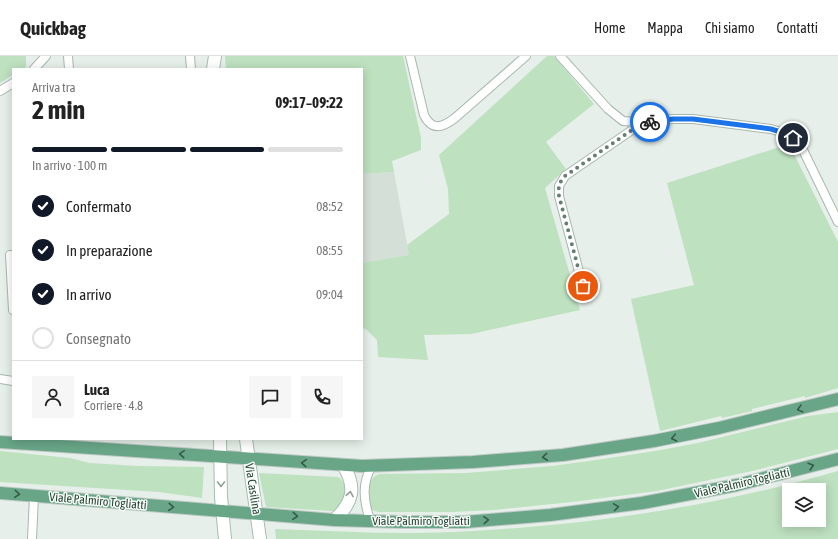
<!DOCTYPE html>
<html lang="it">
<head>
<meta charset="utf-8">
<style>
  body { margin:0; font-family:"Asap Condensed",sans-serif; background:#f6f6f6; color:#222; height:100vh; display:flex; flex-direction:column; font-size:15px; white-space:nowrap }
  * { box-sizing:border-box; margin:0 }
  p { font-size:13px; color:#767676 }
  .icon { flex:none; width:22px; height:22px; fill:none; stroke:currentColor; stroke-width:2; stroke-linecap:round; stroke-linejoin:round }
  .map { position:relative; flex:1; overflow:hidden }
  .details { position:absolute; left:12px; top:12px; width:351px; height:372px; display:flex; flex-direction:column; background:#fff; border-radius:0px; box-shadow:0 2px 10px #0003 }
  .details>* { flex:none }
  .tools { position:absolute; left:782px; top:427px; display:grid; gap:8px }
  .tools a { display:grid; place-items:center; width:44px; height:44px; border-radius:0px; background:#fff; box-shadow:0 2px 10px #0003; font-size:20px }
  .pin { position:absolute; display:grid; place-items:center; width:34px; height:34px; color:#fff; margin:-17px; border:2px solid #fff; border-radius:50%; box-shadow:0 1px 4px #0007 }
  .courier { position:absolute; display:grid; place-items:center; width:40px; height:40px; margin:-20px; border:3px solid #1a73e8; border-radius:50%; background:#fff; color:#222; box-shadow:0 1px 5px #0007 }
  .summary em { font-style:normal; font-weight:700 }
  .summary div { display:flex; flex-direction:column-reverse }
  .summary { display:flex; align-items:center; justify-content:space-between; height:68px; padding:0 20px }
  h1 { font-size:26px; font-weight:700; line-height:30px }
  .bar { display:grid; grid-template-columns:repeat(4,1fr); gap:6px 4px; align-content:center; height:48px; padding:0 20px }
  .bar i { height:5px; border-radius:3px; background:#e0e0e0 }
  .bar .selected { background:#111827 }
  .bar p { grid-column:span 4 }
  .line { display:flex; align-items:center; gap:10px; padding:0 20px; border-top:1px solid #e0e0e0 }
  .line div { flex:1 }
  .round { display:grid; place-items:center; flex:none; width:42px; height:42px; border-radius:0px; background:#f6f6f6 }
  ol { padding:0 20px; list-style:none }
  li { display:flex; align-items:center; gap:12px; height:44px }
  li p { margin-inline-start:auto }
  li .icon { padding:4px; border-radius:50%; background:#111827; color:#fff; stroke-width:4 }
  li:last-child { color:#767676 }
  li i { width:22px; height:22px; border:2px solid #e0e0e0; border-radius:50% }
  header { display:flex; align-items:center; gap:24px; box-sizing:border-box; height:56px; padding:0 20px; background:#fff; border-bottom:1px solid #e0e0e0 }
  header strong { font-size:19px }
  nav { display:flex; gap:22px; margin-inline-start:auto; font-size:14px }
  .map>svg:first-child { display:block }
  .built { fill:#d4dfd7 }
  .green { fill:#bee1bf; fill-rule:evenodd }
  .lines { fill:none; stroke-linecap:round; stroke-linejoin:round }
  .minor-casing { stroke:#a8b8af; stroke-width:10 }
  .secondary-casing { stroke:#a6beb0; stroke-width:14 }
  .primary-casing { stroke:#c1cac6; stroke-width:14 }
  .minor { stroke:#fff; stroke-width:8 }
  .secondary { stroke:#fff; stroke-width:12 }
  .primary { stroke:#69a688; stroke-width:12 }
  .oneway { stroke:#345b48 }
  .oneway2 { stroke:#91a099 }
  .done { stroke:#677f73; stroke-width:4; stroke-dasharray:0 7.2 }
  .route { stroke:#1a73e8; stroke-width:5 }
  .labels { text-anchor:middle; stroke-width:3; stroke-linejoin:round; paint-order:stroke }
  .street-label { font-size:12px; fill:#234233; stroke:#f7fbf8 }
</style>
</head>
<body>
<header>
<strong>Quickbag</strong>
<nav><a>Home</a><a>Mappa</a><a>Chi siamo</a><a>Contatti</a></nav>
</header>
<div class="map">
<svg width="838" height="483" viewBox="0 0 838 483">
  <rect width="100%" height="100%" fill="#e6efe9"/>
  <polygon class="built" points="394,116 409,199 362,207 362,118"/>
  <g class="green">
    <polygon points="0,0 26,0 26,11 22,13 13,13 13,19 0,27"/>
    <polygon points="225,0 403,0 421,82 421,94 392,105 394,116 362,118 362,13 226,13"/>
    <polygon points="547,0 554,0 594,48 546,86 566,113 545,132 580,254 471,278 424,279 428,304 378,301 377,284 366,273 362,272 362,207 409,199 407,189 449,158 448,133 439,99"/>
    <polygon points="789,88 838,186 838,332 805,342 805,340 752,353 752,355 722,362 721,360 660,375 631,243 694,229 667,127"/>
    <path d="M 838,356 L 838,393 L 752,415 L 657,435 L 572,446 L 494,454 L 452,456 L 378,456 C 375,455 372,454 370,451 C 364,440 367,421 380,418 L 466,417 L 552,410 L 596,404 L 655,395 L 698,387 L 808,360 Z"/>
    <polygon points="0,395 70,402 90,407 138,410 204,411 202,442 159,436 0,426"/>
    <path d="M 838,415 L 838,483 L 276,483 L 275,473 C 335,475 394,479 454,476 C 584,470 713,451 838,415 ZM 789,434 L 819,434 L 819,464 L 789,464 Z"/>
    <path d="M 259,417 L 338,421 C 349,428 345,440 341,450 L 333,455 L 266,451 Z"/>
  </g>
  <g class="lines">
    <g class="minor-casing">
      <g id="minor">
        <polyline points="68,0 69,13"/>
        <polyline points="190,0 191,13"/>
        <path d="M 410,0 L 424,59 C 432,75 442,72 455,62 L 526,0"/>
        <polyline points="560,0 608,53 623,65 638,66 673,63 693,63 771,73 784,77 793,81 803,94 838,166"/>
        <polyline points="34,13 46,0"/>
        <polyline points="0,35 13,27"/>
        <polyline points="10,199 13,254"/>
        <polyline points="586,242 559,140 559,130 565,120 632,74 638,66"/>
        <polyline points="0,323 13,325"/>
        <path d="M 370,464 C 364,446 361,428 372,410"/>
        <polyline points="32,483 34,440"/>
      </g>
    </g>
    <g class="secondary-casing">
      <g id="secondary">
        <polyline points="213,13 215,0"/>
        <polyline points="220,383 221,441 225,483"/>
        <polyline points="246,383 260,483"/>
        <path d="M 334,464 C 353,447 357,431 343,409"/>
      </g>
    </g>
    <g class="primary-casing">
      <g id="primary">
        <polyline points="0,386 362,410 473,406 563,399 654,385 719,372 838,343"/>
        <polyline points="0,437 334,464 403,466 465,466 550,459 642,447 737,429 838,403"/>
      </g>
    </g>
    <use href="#minor" class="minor"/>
    <use href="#secondary" class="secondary"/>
    <use href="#primary" class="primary"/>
  </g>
  <defs><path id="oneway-chevron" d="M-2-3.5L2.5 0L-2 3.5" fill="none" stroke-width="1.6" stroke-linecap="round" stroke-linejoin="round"/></defs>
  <g class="oneway">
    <use href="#oneway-chevron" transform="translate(800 353) rotate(165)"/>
    <use href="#oneway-chevron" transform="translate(674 382) rotate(169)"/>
    <use href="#oneway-chevron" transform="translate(182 398) rotate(-176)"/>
    <use href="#oneway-chevron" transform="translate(545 401) rotate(174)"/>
    <use href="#oneway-chevron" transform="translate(304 407) rotate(-176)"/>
    <use href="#oneway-chevron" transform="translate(811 410) rotate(-16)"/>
    <use href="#oneway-chevron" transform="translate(17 438) rotate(5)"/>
    <use href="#oneway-chevron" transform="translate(171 451) rotate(4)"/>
    <use href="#oneway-chevron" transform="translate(616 451) rotate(-8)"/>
    <use href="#oneway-chevron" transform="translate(295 460) rotate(5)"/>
    <use href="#oneway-chevron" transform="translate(486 464) rotate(-3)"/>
  </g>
  <g class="oneway2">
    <use href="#oneway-chevron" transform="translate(221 428) rotate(90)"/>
    <use href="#oneway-chevron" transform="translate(350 438) rotate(-80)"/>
  </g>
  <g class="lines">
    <path class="done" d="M 583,230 L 559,140 C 558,132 559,126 565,120 L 632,74 L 638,66 L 650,66"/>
    <polyline class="route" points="650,66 673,63 693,63 771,73 784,77 793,82"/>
  </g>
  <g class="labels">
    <g class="street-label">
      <text transform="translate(742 427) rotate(-13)" y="4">Viale Palmiro Togliatti</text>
      <text transform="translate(253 433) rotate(81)" y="4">Via Casilina</text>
      <text transform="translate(98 445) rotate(5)" y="4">Viale Palmiro Togliatti</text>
      <text x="421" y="469">Viale Palmiro Togliatti</text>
    </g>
  </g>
</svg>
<div class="tools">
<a><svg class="icon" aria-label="layers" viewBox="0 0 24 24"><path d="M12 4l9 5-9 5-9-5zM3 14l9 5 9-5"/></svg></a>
</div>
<div class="pin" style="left:583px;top:230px;background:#ea580c"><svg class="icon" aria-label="bag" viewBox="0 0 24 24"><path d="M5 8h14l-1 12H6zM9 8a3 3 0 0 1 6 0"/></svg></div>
<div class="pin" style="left:793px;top:82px;background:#1f2937"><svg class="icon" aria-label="home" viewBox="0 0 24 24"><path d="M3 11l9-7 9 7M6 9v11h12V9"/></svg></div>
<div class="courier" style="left:650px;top:66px"><svg class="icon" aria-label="bike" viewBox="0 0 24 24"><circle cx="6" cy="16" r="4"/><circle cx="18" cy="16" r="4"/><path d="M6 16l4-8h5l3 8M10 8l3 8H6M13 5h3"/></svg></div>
<section class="details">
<div class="summary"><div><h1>2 min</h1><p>Arriva tra</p></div><em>09:17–09:22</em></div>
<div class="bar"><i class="selected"></i><i class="selected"></i><i class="selected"></i><i></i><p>In arrivo · 100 m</p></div>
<ol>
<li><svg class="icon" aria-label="check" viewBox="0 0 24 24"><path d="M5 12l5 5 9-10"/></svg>Confermato<p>08:52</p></li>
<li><svg class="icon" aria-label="check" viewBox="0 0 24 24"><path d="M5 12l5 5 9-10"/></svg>In preparazione<p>08:55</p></li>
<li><svg class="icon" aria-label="check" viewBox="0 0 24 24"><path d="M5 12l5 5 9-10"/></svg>In arrivo<p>09:04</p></li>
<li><i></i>Consegnato</li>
</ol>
<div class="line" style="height:72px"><a class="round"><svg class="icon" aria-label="person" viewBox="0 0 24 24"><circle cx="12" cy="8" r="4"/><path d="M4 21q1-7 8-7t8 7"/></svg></a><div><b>Luca</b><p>Corriere · 4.8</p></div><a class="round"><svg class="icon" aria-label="chat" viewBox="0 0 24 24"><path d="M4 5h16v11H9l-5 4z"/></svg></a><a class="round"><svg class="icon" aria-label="phone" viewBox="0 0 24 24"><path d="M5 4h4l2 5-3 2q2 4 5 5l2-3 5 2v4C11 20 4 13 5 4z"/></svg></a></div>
</section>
</div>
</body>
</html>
